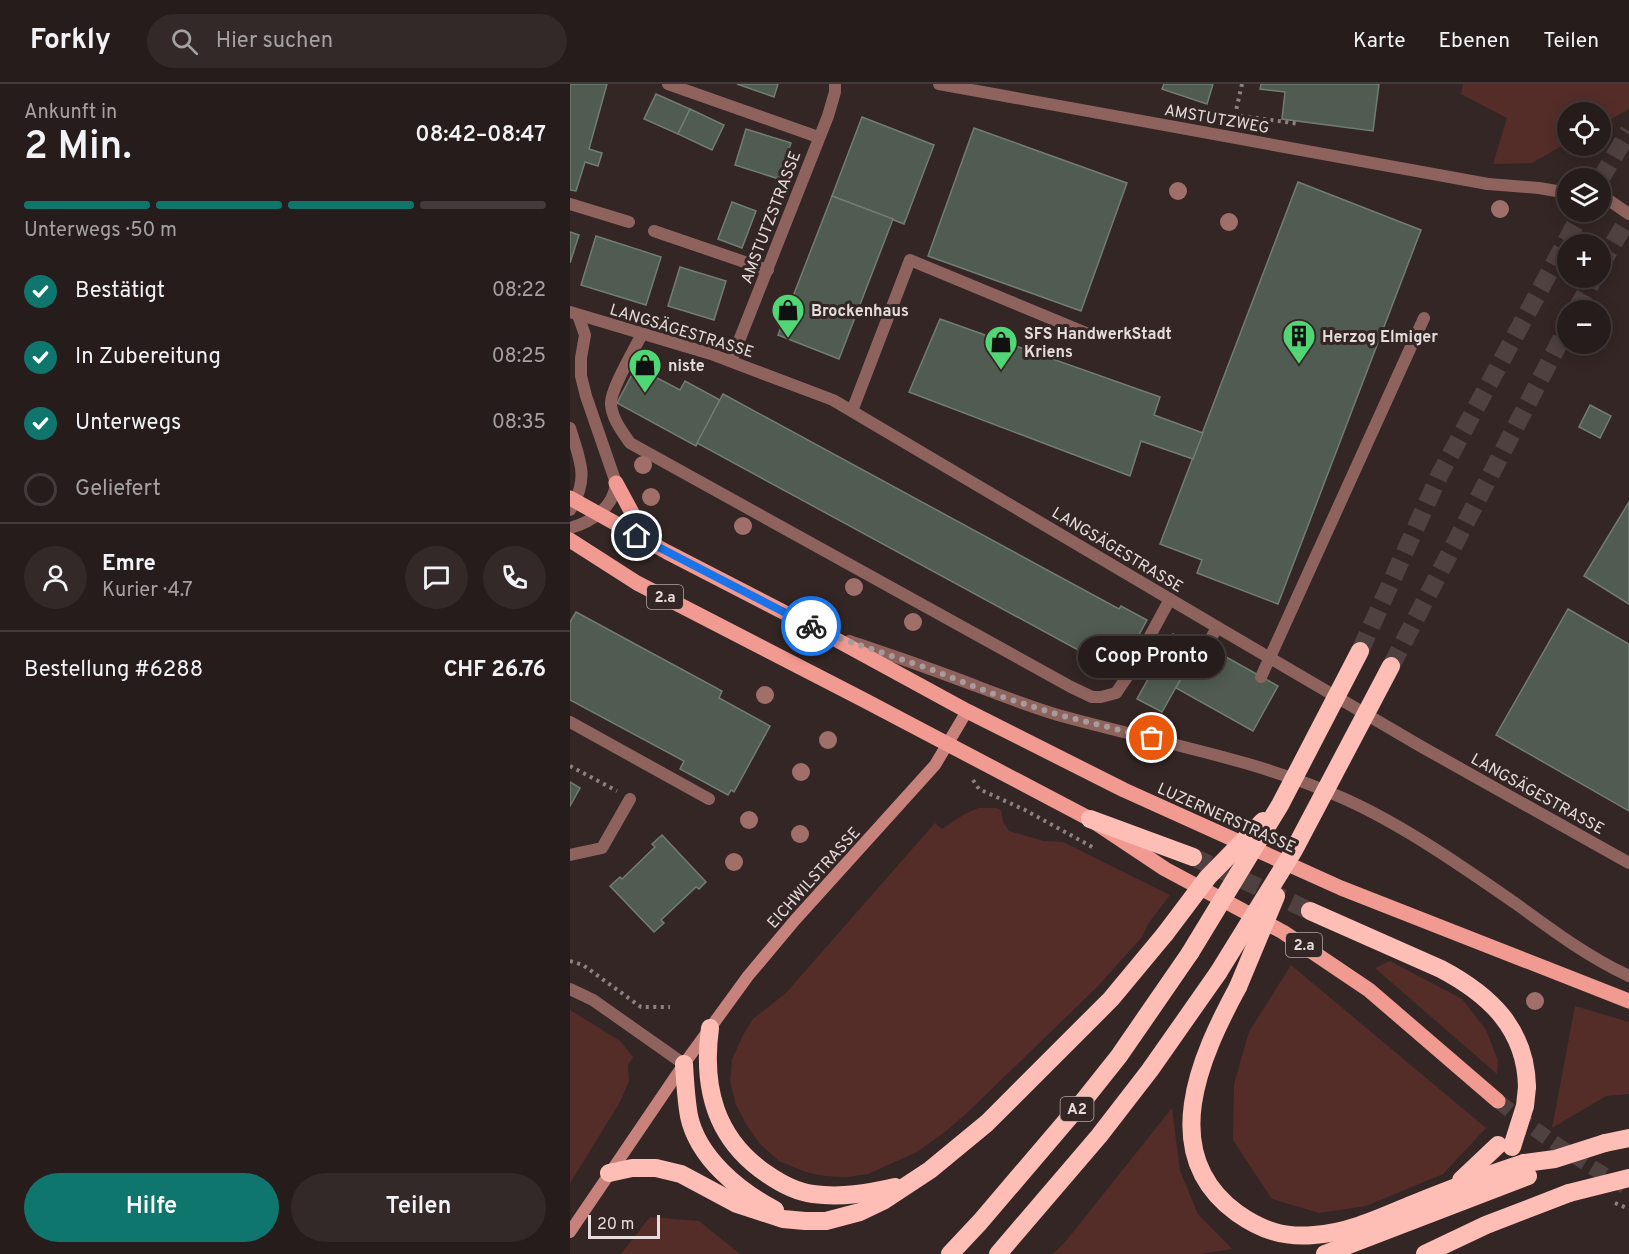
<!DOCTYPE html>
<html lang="de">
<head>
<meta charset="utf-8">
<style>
  body { margin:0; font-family:Overpass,sans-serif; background:#332929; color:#f1f3f6; height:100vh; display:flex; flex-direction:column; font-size:22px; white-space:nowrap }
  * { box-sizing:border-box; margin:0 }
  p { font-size:20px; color:#a4a1a3 }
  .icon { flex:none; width:33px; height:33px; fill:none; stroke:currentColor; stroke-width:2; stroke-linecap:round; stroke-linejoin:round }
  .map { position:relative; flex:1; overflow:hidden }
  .details { display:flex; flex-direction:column; background:#271c1c; width:570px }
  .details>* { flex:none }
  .tools { position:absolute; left:987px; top:18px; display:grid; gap:12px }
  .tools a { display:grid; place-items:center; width:54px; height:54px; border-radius:50%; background:#271c1c; box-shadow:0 3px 15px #0003,0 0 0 2px #433a3b; font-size:30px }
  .scale { position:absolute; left:18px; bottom:15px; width:72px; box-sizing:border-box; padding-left:6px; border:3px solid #e5dcdb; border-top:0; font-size:16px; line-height:21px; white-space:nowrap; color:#e5dcdb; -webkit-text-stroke:4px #342625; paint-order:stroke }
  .pin { position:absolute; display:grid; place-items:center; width:51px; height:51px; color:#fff; margin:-26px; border:3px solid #fff; border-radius:50%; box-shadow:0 2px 6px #0007 }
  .courier { position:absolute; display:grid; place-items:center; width:60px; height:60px; margin:-30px; border:4px solid #1a73e8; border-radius:50%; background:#fff; color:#222; box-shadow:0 2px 8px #0007 }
  .bubble { position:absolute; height:42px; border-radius:21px; background:#271c1c; box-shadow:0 3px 15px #0003,0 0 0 2px #433a3b; font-size:20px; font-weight:600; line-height:42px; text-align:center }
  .overview em { font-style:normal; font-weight:600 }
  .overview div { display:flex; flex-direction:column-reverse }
  .overview { display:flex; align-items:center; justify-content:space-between; height:102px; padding:0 24px }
  h1 { font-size:39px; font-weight:600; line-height:45px }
  .bar { display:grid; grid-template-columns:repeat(4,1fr); gap:9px 6px; align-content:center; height:72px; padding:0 24px }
  .bar i { height:8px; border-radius:4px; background:#433a3b }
  .bar .active { background:#0f766e }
  .bar p { grid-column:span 4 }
  .line { display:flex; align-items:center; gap:15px; padding:0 24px; border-top:2px solid #433a3b }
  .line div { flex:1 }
  .round { display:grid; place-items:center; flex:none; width:63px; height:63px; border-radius:32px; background:#332929 }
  ol { padding:0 24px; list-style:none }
  li { display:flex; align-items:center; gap:18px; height:66px }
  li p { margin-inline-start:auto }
  li .icon { padding:6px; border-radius:50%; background:#0f766e; color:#fff; stroke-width:4 }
  li:last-child { color:#a4a1a3 }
  li i { width:33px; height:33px; border:3px solid #433a3b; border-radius:50% }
  .button { display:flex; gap:12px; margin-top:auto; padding:12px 24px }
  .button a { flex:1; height:69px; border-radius:36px; background:#0f766e; color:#fff; font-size:24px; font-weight:600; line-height:69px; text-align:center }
  .button a+a { background:#332929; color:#f1f3f6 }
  header { display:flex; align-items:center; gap:36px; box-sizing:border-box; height:84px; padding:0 30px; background:#271c1c; border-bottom:2px solid #433a3b }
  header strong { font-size:28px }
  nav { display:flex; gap:33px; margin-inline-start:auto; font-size:21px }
  .search { width:420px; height:54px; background:#332929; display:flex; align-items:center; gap:15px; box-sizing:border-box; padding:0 21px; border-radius:33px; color:#a4a1a3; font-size:22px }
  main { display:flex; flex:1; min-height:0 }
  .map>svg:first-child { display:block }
  .green { fill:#542d29 }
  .building { fill:#505b51; stroke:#717d72; stroke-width:1.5 }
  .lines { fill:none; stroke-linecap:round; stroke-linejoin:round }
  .primary-tunnel { stroke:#4f4140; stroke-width:15; stroke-dasharray:15 8; stroke-linecap:butt }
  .highway-tunnel { stroke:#4f4140; stroke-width:18; stroke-dasharray:18 9; stroke-linecap:butt }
  .path { stroke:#8d8180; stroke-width:4; stroke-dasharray:3 4.5; stroke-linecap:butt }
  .lane { stroke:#8e635e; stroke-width:12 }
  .street { stroke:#8e635e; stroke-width:12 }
  .secondary { stroke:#c6827b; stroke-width:12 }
  .primary { stroke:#f19a91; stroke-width:15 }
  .highway { stroke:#febeb6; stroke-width:18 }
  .highway-bridge { stroke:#febeb6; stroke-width:18 }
  .tree { fill:#a16f6a }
  .done { stroke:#a79c9b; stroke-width:6; stroke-dasharray:0 10.8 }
  .route { stroke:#1a73e8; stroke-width:8 }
  .labels { text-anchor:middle; stroke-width:6; stroke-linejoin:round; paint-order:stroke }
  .shield { fill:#342625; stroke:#b0a5a4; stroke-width:1.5 }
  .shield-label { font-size:15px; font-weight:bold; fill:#e5dcdb }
  .street-label { font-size:16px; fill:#e5dcdb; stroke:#342625 }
  .poi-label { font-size:16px; font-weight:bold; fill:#e5dcdb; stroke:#342625; text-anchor:start }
</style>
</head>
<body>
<header>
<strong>Forkly</strong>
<div class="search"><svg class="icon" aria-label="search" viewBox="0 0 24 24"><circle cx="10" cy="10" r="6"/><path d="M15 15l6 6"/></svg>Hier suchen</div>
<nav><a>Karte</a><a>Ebenen</a><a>Teilen</a></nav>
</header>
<main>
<section class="details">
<div class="overview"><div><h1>2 Min.</h1><p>Ankunft in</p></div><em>08:42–08:47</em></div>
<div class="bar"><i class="active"></i><i class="active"></i><i class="active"></i><i></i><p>Unterwegs · 50 m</p></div>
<ol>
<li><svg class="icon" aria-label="check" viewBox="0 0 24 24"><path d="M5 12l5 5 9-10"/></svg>Bestätigt<p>08:22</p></li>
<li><svg class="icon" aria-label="check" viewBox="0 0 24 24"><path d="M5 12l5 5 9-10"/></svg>In Zubereitung<p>08:25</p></li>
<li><svg class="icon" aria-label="check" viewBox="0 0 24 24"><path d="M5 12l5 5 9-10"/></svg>Unterwegs<p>08:35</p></li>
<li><i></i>Geliefert</li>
</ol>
<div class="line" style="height:108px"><a class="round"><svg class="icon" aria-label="person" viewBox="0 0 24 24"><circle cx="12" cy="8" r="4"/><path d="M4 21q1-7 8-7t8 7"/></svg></a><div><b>Emre</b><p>Kurier · 4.7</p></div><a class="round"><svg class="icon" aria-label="chat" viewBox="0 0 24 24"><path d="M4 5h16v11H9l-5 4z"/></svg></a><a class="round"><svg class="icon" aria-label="phone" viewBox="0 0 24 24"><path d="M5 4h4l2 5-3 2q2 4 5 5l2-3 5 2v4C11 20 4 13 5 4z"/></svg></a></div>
<div class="line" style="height:78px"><div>Bestellung #6288</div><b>CHF 26.76</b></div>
<div class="button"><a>Hilfe</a><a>Teilen</a></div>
</section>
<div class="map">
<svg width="1059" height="1170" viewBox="0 0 1059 1170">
  <rect width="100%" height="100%" fill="#342625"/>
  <g class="green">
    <polygon points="893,0 1059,0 1059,25 1031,41 1030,28 998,28 997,59 962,79 923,80 937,34 891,10"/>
    <polygon points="408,724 426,724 431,726 433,738 439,747 474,757 493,758 600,811 578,840 572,853 528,902 399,1027 376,1047 347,1068 298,1090 278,1093 254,1092 236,1088 209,1077 190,1060 176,1040 166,1021 160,998 162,975 173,951 183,935 216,909 365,739 372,745 393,731"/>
    <polygon points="820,877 892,915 916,946 928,977 927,990 805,884"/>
    <polygon points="721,881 916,1044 873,1090 796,1122 749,1129 702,1115 663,1056 664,1000 679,948"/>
    <polygon points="1005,922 1059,938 1059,1010 1036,1012 982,1044"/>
    <polygon points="0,926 50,957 63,973 58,981 59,997 50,1018 0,1099"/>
    <polygon points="602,1024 610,1087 628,1130 662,1165 630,1170 483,1170 496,1157"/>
    <polygon points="80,1133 129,1137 170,1170 51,1170"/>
  </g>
  <g class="building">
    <polygon points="0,0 37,0 19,65 32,69 28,82 15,78 6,107 0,106"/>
    <polygon points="167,0 208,0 204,13"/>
    <polygon points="594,0 643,0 637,20 592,5"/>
    <polygon points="691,0 809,0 803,47 712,35 715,8 690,5"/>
    <polygon points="86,10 120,25 108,50 74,35"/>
    <polygon points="120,25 154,41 142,66 108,50"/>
    <polygon points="292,33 364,61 334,140 262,112"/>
    <polygon points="404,44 557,99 511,227 358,172"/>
    <polygon points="176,45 221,59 209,95 165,81"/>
    <polygon points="728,98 851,146 708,520 627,489 632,476 590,460"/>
    <polygon points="262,112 323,135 269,275 208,251"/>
    <polygon points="162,118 186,127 172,164 148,155"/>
    <polygon points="0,148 9,151 0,179"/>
    <polygon points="26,152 91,173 76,221 11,201"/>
    <polygon points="110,183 156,197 144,236 98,222"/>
    <polygon points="370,235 590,313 584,331 633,349 623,375 571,357 560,392 339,308"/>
    <polygon points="66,283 110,306 115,297 150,316 126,362 47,319"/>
    <polygon points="153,310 549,525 551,522 577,536 547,591 521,577 523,574 127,359"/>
    <polygon points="1020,321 1041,332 1030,354 1009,343"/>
    <polygon points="1059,418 1059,520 1014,492"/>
    <polygon points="998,525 1059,560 1059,727 926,651"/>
    <polygon points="6,528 152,607 149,614 200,642 164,708 161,706 158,711 110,685 114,677 0,616 0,538"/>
    <polygon points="603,550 628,564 592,628 567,615"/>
    <polygon points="631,559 708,602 683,647 606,604"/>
    <polygon points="0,698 10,704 0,722"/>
    <polygon points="92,751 136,798 129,805 126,803 91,836 94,839 84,848 40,802 50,793 52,795 85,763 82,760"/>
  </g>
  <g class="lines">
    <path class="primary-tunnel" d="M 928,1017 C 969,1050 1013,1079 1059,1105"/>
    <g class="highway-tunnel">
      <polyline points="1030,96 1059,47"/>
      <polyline points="1030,182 1059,133"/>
      <polyline points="1006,226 1024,194"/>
      <polyline points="790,567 870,390 1012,128"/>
      <polyline points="821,582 998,242"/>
      <polyline points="623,773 740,827"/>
    </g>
    <g class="path">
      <polyline points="672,0 665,31 730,40"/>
      <polyline points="0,682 47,707"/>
      <polyline points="403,696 409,705 455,726 526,765"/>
      <polyline points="0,877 13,881 71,923 100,923"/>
      <polyline points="1045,1119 1059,1125"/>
    </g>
    <g class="lane">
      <polyline points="98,0 248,53"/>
      <polyline points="918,100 969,104 998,109"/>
      <polyline points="1030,115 1040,117 1059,130"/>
      <polyline points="0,120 59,138"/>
      <polyline points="84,147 198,186"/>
      <path d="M 72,250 C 65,264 40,306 41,320 C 42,335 52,347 60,359 L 501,603 L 522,613 L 531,613 L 546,609 L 561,587 L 600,515"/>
      <polyline points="282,327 340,176 521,251"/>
      <path d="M 279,557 C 306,566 333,575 360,585 C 403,600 445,618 488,631 C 584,658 684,674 775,715 C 833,741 893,783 945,819 C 982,846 1018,873 1059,892"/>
      <polyline points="637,562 647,543"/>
      <polyline points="691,593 854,234"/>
      <polyline points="0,638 139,715"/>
      <polyline points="0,771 32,764 60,715"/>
    </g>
    <g class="street">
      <polyline points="369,0 918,100"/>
      <polyline points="0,228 141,270 263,316 647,543 852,663 1059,779"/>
      <polyline points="161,277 258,32 265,8 265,0"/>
      <path d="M 0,344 C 10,377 20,394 0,426"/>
      <path d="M 0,444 C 22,438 44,423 46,399 L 16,312 L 11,292 L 11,274 L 15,251 L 8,231"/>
      <polyline points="0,905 23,916 114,980"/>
    </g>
    <polyline class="secondary" points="0,1148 114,980 178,892 225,836 365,681 397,627"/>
    <g class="primary">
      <polyline points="46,399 67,438 79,457"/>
      <polyline points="0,414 97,468 254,549 397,627 554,706 771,804 1059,917"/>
      <polyline points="0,456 67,499 292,615 520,735 595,785 713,848 799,906 928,1017"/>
    </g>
    <g class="highway">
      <polyline points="520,735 623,773"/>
      <path d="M 740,827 L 871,885 C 920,911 956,945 957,1003"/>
      <path d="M 668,903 C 630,973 586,1070 667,1129 C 691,1146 714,1154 744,1151 C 778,1149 812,1133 843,1120 C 880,1105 917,1091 954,1079"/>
      <path d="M 140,944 C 132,1003 145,1055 197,1090 C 210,1099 226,1108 243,1110 C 272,1114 298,1109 325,1103"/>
      <path d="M 114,980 C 115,997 116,1015 119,1032 C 128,1074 169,1107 205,1126"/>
      <polyline points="1035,1059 1059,1054"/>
      <polyline points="39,1089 62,1084 86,1084 111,1090 167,1120 213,1135 235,1137 256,1137 290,1128 313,1117 360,1086 417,1039 541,915 595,850"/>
      <polyline points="891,1096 928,1061"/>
      <polyline points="380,1170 410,1138 514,1016 549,972 620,869"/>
      <polyline points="428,1170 529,1052 580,986 648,889"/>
      <polyline points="755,1170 958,1092"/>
      <polyline points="855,1170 916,1141 999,1109"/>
    </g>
    <g class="highway-bridge">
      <polyline points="595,850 638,793 693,737"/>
      <polyline points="620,869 710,721 790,567"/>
      <polyline points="648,889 724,766 821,582"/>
      <polyline points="668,903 706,812"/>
      <polyline points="942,1063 955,1022 957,1003"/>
      <polyline points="954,1079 985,1075 1035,1059"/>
      <polyline points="999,1109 1059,1094"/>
    </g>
  </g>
  <g class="tree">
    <circle cx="608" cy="107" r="9"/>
    <circle cx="930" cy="125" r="9"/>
    <circle cx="659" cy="138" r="9"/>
    <circle cx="73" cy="381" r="9"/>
    <circle cx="81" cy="413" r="9"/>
    <circle cx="173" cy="442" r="9"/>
    <circle cx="284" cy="503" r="9"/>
    <circle cx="343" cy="538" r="9"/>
    <circle cx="195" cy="611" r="9"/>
    <circle cx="258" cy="656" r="9"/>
    <circle cx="231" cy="688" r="9"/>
    <circle cx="179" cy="736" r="9"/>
    <circle cx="230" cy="750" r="9"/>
    <circle cx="164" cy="778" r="9"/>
    <circle cx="965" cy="917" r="9"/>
  </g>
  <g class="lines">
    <polyline class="done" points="241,542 254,549 360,585 426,611 489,631 582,654"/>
    <polyline class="route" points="67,452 241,542"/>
  </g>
  <defs>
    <g id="shop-pin" transform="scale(1.725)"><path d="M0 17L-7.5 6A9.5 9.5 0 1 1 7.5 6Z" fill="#50d674" stroke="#342625"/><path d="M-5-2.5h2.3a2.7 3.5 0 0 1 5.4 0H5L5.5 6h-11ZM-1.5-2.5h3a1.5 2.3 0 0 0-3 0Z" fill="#111"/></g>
    <g id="building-pin" transform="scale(1.725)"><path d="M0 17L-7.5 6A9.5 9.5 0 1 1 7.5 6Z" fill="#50d674" stroke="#342625"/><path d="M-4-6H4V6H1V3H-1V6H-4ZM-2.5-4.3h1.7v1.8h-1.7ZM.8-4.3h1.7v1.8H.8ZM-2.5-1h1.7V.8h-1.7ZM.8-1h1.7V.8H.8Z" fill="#111"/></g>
  </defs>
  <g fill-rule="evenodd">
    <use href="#shop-pin" x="218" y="226"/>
    <use href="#building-pin" x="729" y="252"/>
    <use href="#shop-pin" x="431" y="258"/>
    <use href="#shop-pin" x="75" y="281"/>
  </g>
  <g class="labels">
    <g class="shield">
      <rect x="77" y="501" width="36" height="24" rx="4.5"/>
      <rect x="716" y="849" width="36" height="24" rx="4.5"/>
      <rect x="490.5" y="1013" width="33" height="24" rx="4.5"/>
    </g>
    <g class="shield-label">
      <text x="95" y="518">2.a</text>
      <text x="734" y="866">2.a</text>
      <text x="507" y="1030">A2</text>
    </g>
    <g class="street-label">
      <text transform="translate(647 34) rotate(10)" y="6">AMSTUTZWEG</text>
      <text transform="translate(200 133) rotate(-69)" y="6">AMSTUTZSTRASSE</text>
      <text transform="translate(112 246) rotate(17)" y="6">LANGSÄGESTRASSE</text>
      <text transform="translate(548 465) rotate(31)" y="6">LANGSÄGESTRASSE</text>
      <text transform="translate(968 709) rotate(29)" y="6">LANGSÄGESTRASSE</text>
      <text transform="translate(657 733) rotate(24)" y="6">LUZERNERSTRASSE</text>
      <text transform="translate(243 793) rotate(-48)" y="6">EICHWILSTRASSE</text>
    </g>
    <g class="poi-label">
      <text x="241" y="232">Brockenhaus</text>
      <text x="454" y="255">SFS HandwerkStadt<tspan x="454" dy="18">Kriens</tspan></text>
      <text x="752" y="258">Herzog Elmiger</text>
      <text x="98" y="287">niste</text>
    </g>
  </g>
</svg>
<div class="tools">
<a><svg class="icon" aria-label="locate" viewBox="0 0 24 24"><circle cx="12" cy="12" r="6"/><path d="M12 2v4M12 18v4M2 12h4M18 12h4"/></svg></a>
<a><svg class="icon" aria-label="layers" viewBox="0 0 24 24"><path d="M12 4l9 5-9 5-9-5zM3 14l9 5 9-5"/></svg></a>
<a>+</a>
<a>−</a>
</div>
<div class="scale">20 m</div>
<div class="pin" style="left:582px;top:654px;background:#ea580c"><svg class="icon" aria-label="bag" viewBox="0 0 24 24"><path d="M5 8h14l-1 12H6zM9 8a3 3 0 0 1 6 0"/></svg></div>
<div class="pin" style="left:67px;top:452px;background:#1f2937"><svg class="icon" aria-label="home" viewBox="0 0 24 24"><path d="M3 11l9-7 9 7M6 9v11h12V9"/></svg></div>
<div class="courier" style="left:241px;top:542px"><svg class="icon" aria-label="bike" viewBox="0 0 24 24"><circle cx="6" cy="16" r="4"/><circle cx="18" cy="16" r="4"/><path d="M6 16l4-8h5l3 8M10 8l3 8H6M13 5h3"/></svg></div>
<div class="bubble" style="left:508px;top:552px;width:147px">Coop Pronto</div>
</div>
</main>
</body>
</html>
